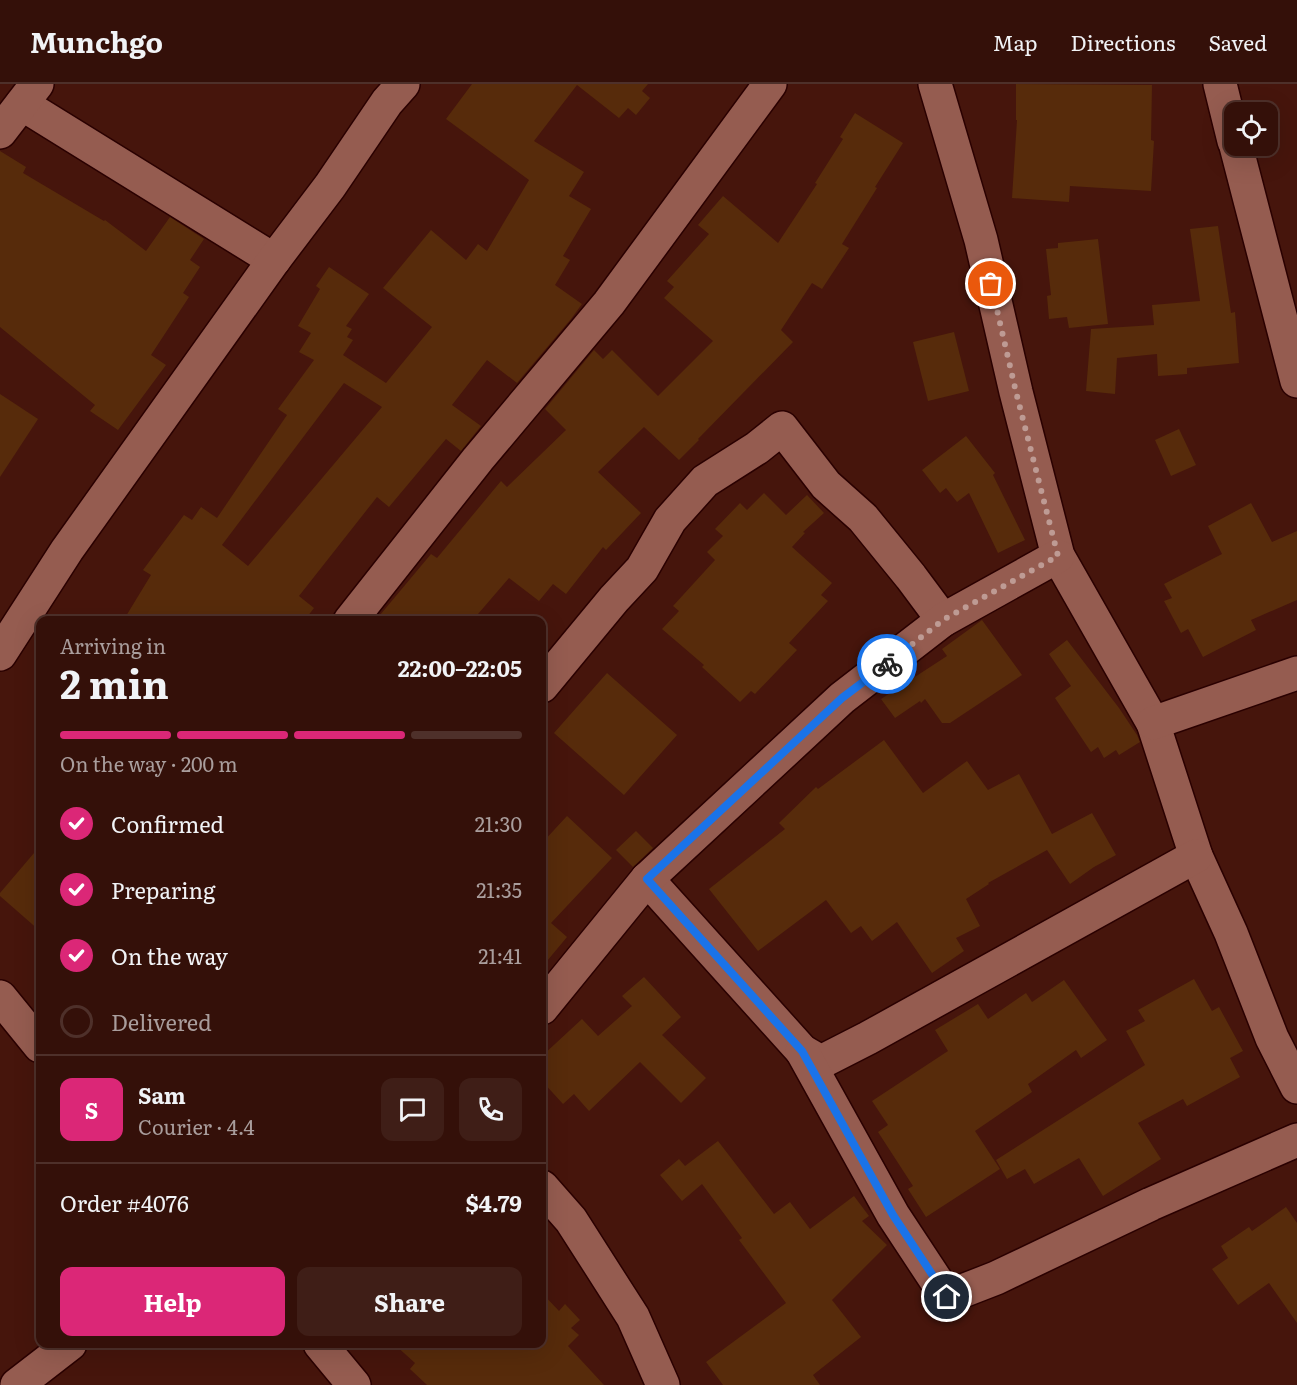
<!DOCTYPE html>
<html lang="en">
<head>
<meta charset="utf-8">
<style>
  body { margin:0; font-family:Literata,serif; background:#3f1e17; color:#f1f3f6; height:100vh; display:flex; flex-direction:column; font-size:22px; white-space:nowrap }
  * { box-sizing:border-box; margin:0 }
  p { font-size:20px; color:#a99d9c }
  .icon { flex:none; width:33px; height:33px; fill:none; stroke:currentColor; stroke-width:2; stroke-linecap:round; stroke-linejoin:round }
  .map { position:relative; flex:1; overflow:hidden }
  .details { position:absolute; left:36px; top:532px; width:510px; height:732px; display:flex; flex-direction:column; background:#341009; border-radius:12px; box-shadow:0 6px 24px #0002,0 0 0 2px #4e302a }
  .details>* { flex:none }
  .fabs { position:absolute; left:1224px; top:18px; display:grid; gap:12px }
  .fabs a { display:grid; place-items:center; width:54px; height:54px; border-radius:12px; background:#341009; box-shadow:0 6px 24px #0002,0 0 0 2px #4e302a; font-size:30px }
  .pin { position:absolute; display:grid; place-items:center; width:51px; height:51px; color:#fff; margin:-26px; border:3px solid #fff; border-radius:50%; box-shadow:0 2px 6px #0007 }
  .courier { position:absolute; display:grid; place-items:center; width:60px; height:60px; margin:-30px; border:4px solid #1a73e8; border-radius:50%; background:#fff; color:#222; box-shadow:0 2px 8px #0007 }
  .overview em { font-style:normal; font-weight:700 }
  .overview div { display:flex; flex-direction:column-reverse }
  .overview { display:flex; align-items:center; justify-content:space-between; height:102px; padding:0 24px }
  h1 { font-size:39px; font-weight:700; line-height:45px }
  .bar { display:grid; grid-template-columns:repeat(4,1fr); gap:9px 6px; align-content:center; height:72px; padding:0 24px }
  .bar i { height:8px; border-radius:4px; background:#4e302a }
  .bar .selected { background:#db2777 }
  .bar p { grid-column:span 4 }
  .line { display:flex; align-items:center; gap:15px; padding:0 24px; border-top:2px solid #4e302a }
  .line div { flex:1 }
  .round { display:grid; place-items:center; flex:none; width:63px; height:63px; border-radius:12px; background:#3f1e17 }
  ol { padding:0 24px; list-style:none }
  li { display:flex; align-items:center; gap:18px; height:66px }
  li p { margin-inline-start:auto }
  li .icon { padding:6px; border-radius:50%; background:#db2777; color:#fff; stroke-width:4 }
  li:last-child { color:#a99d9c }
  li i { width:33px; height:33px; border:3px solid #4e302a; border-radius:50% }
  .button { display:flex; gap:12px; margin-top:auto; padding:12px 24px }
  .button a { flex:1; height:69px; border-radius:12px; background:#db2777; color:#fff; font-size:24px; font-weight:700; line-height:69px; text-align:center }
  .button a+a { background:#3f1e17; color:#f1f3f6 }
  header { display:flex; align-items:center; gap:36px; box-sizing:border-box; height:84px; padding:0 30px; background:#341009; border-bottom:2px solid #4e302a }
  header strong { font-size:28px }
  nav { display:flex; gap:33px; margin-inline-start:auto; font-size:21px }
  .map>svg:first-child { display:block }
  .building { fill:#572b0b; fill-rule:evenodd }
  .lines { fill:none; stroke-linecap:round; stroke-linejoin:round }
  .minor-casing { stroke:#2a0000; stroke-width:36 }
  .minor { stroke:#955c50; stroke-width:33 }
  .done { stroke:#be9b94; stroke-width:6; stroke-dasharray:0 10.8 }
  .route { stroke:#1a73e8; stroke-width:8 }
</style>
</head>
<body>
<header>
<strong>Munchgo</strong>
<nav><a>Map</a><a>Directions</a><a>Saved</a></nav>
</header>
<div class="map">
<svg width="1297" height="1301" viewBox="0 0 1297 1301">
  <rect width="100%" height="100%" fill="#46150c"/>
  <g class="building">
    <path d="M 472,0 L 648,0 L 642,7 L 650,14 L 636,31 L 628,24 L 619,34 L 577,1 L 534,57 L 584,88 L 569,112 L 591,125 L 563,172 L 570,176 L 555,201 L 582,220 L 571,235 L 517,299 L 487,276 L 452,321 L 481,342 L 461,367 L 446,355 L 389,423 L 377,413 L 299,512 L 314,524 L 304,537 L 123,537 L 151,491 L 143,486 L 184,431 L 192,436 L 201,423 L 217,434 L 287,331 L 278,325 L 314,276 L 299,268 L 311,249 L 298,242 L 320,205 L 316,202 L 329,183 L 369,210 L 346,242 L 352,245 L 347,253 L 353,256 L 343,271 L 386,299 L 432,243 L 383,204 L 431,146 L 466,176 L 478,160 L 487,167 L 529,96 L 446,35 ZM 344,299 L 382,323 L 248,482 L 222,461 Z"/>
    <polygon points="1016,0 1152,1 1151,56 1154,57 1151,107 1070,102 1069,118 1012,114 1017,36 1016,36"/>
    <polygon points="855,29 903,59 875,103 877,104 842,160 849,164 822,205 812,199 781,246 793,258 698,355 699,356 679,376 644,343 598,388 641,429 606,466 603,463 566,510 553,500 539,517 509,494 472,537 375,537 431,470 437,474 501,397 507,403 566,346 545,325 594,266 603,275 612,266 658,312 713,257 664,214 674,203 667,197 709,150 698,141 723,112 778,159 817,100 815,99 843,55 840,53"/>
    <polygon points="0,67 26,83 23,89 104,137 105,136 146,167 170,133 204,155 190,176 200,183 183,209 189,213 151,271 166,281 118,346 90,327 95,321 0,243"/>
    <polygon points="1218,142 1231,229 1235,228 1239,279 1187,284 1187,290 1158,292 1157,270 1117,274 1115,310 1086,307 1091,245 1154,241 1152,221 1200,217 1190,145"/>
    <polygon points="1098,155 1108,240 1069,244 1067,233 1049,235 1047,212 1051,211 1046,165 1058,164 1058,159"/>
    <polygon points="954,248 969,307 928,317 913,258"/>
    <polygon points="0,310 38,335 0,393"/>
    <polygon points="1179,345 1196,381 1171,392 1155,356"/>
    <polygon points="966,352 995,389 993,391 1025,456 998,469 969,409 957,418 946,404 940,409 922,386"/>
    <polygon points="764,409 786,431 807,411 824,429 803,448 805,449 792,463 832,499 821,511 828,517 789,559 797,566 755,610 751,607 740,618 702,583 704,581 662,545 679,527 673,522 715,476 707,468 723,452 715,445 740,419 747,426"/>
    <polygon points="1251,419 1272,458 1297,447 1297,516 1251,536 1256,546 1203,573 1188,545 1181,549 1164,517 1172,514 1164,500 1222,470 1208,442"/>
    <polygon points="982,536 1022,591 950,639 942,639 925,615 921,619 920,617 895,634 881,615 947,572 942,565"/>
    <polygon points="1067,556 1119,624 1137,651 1140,658 1119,671 1116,666 1104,674 1098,663 1091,668 1055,614 1071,602 1049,570"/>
    <polygon points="607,589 677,651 624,711 554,649"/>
    <polygon points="884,656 923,709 967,677 988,706 1019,690 1052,750 1092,729 1116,771 1094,783 1070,800 1047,766 988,799 989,800 966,815 980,842 956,854 964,867 932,889 897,838 872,857 861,842 851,849 826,816 758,867 709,805 785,745 779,739 816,703 818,705"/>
    <polygon points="567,732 612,774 551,839 567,853 542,883 542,759"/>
    <polygon points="636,747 653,764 633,783 616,766"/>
    <polygon points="40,762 40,847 0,812 0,809"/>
    <polygon points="644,893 681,933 662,951 706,994 681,1019 640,978 589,1027 574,1010 563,1020 542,997 542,972 582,935 598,952 632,922 622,912"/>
    <polygon points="1194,895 1212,927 1219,923 1243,967 1230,974 1240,993 1187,1022 1183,1015 1138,1039 1161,1075 1103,1112 1079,1074 1034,1100 1025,1085 1007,1095 996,1076 1145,981 1126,947 1145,937 1138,926"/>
    <polygon points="1064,896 1107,956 1081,974 1076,966 1028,1000 1032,1008 975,1047 1000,1085 926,1133 908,1105 913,1102 878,1048 888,1041 872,1017 948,967 935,946 978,920 988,935 1026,909 1032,918"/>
    <polygon points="718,1057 774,1130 790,1118 810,1145 854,1112 869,1132 862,1137 887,1161 832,1216 861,1253 813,1291 820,1301 723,1301 706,1278 786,1219 739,1156 742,1154 702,1100 682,1117 660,1091 679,1075 685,1082"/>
    <polygon points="1286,1123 1297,1139 1297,1239 1269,1199 1238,1221 1212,1185 1228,1174 1221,1162 1249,1143 1252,1147"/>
    <polygon points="542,1209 559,1227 565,1220 580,1236 571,1244 579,1251 568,1262 604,1301 427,1301 410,1285 415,1279 394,1260 542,1260"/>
  </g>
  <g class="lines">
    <g class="minor-casing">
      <g id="minor">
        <polyline points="935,0 981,156 1016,308 1058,472 1153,639 1196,772 1231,849 1272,954 1297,1003"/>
        <polyline points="1220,0 1234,57"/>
        <polyline points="22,20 274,176"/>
        <polyline points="0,48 37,0"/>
        <polyline points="1236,62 1297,297"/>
        <polyline points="350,537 478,375 609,219 770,0"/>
        <polyline points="0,570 67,466 274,176 330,102 387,18 403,0"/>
        <polyline points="542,602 614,515 642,485 670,436 705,397 757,364 782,344 826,401 863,434 911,493 943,536"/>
        <polyline points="1153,639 1297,589"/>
        <polyline points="647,795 802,967 821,978 868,954 1196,772"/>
        <polyline points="0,913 40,962"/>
        <polyline points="542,924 647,795 842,614 943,536 1058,472"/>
        <polyline points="802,967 893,1131 947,1213 996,1194 1151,1120 1297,1056"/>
        <polyline points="542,1103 571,1136 633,1233 663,1301"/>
        <polyline points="320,1260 354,1301"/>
        <polyline points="17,1301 70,1260"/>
      </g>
    </g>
    <use href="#minor" class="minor"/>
  </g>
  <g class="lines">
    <polyline class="done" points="887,580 943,536 1058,472 1016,308 991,200"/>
    <polyline class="route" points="887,580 842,614 647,795 802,967 893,1131 947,1213"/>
  </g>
</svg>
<div class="fabs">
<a><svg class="icon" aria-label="locate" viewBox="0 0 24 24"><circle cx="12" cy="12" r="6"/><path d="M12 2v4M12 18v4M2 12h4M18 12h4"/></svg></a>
</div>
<div class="pin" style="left:991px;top:200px;background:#ea580c"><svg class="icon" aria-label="bag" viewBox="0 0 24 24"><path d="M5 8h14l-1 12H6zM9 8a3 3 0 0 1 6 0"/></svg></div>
<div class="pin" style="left:947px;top:1213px;background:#1f2937"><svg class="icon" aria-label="home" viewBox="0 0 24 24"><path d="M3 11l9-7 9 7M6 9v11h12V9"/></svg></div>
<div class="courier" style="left:887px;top:580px"><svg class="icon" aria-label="bike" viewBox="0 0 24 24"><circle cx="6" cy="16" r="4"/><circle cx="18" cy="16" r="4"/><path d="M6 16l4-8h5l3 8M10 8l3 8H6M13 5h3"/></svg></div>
<section class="details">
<div class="overview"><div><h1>2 min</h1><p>Arriving in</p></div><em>22:00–22:05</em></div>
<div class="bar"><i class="selected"></i><i class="selected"></i><i class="selected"></i><i></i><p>On the way · 200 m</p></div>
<ol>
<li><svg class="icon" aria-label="check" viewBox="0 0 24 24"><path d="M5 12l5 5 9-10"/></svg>Confirmed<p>21:30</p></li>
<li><svg class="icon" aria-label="check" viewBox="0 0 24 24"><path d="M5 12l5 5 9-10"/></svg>Preparing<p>21:35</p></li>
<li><svg class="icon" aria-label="check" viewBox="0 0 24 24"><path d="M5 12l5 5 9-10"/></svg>On the way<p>21:41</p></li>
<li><i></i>Delivered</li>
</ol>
<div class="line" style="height:108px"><b class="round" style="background:#db2777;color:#fff">S</b><div><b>Sam</b><p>Courier · 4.4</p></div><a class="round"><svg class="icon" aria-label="chat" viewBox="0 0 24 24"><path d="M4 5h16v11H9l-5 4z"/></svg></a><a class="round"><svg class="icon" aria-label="phone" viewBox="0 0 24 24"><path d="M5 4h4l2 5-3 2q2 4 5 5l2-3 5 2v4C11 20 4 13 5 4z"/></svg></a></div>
<div class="line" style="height:78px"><div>Order #4076</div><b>$4.79</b></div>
<div class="button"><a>Help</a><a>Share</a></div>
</section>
</div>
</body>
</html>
